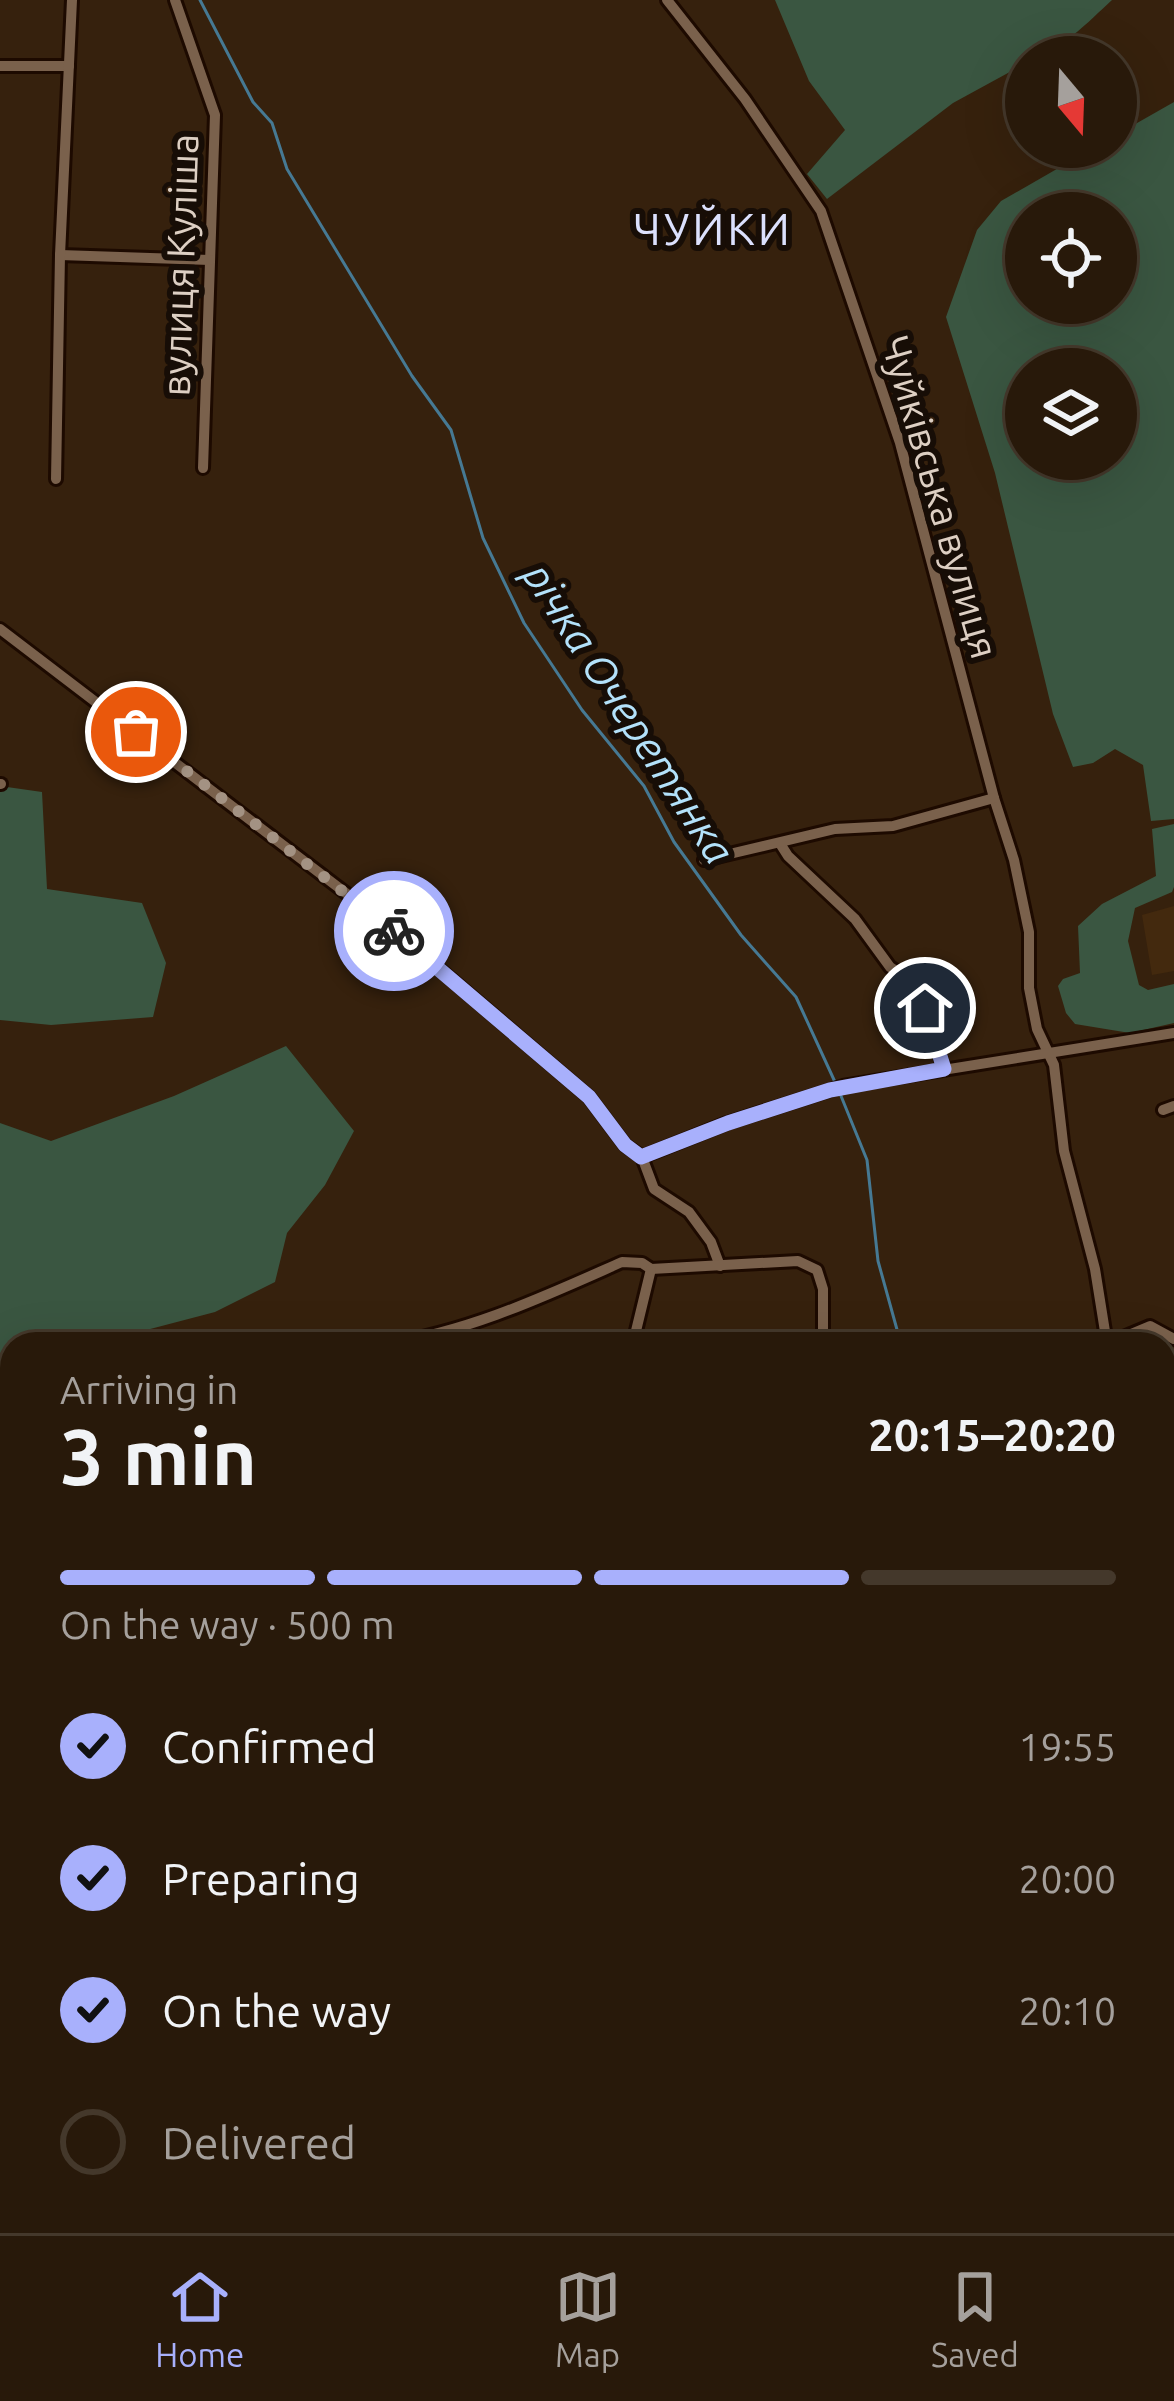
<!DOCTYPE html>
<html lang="en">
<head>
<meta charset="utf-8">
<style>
  body { margin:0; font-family:Ubuntu,sans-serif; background:#342618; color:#f1f3f6; height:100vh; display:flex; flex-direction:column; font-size:45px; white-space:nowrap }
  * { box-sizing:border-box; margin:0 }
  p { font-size:39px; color:#a5a09c }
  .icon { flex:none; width:66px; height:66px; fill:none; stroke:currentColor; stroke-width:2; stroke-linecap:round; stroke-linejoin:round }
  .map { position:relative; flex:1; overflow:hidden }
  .panel { position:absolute; left:0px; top:1332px; width:1176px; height:903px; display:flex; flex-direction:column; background:#28190a; border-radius:36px 36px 0 0; box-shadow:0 12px 48px #0002,0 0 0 3px #44382b }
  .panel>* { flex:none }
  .needle { width:78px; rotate:161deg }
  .fabs { position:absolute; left:1005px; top:36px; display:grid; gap:24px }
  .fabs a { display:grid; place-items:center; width:132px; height:132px; border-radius:50%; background:#28190a; box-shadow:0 12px 48px #0002,0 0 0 3px #44382b; font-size:60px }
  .pin { position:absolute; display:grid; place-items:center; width:102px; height:102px; color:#fff; margin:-51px; border:6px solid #fff; border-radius:50%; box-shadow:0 3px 12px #0007 }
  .courier { position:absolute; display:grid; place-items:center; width:120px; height:120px; margin:-60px; border:9px solid #a8b0fc; border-radius:50%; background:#fff; color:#222; box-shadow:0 3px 15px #0007 }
  .summary em { font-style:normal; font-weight:700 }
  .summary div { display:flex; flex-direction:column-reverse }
  .summary { display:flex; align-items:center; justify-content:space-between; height:204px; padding:0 60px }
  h1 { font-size:78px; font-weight:700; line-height:90px }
  .bar { display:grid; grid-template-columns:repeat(4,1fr); gap:18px 12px; align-content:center; height:144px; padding:0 60px }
  .bar i { height:15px; border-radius:9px; background:#44382b }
  .bar .active { background:#a8b0fc }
  .bar p { grid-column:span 4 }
  ol { padding:0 60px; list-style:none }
  li { display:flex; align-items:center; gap:36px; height:132px }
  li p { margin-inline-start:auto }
  li .icon { padding:12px; border-radius:50%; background:#a8b0fc; color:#111; stroke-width:4 }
  li:last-child { color:#a5a09c }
  li i { width:66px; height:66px; border:6px solid #44382b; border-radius:50% }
  .tab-bar { display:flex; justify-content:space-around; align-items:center; height:168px; border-top:3px solid #44382b; background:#28190a; font-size:33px; color:#a5a09c }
  .tab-bar a { display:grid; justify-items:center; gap:6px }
  .tab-bar .active { color:#a8b0fc }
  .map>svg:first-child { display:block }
  .built { fill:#43290e }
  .green { fill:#3a5641; fill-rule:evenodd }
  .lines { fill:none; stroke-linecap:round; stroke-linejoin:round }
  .stream { stroke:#467993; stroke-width:3 }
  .minor-casing { stroke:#1d0a00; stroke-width:16 }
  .minor { stroke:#7a614c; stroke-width:10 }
  .done { stroke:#a39283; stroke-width:12; stroke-dasharray:0 21.6 }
  .route { stroke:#a8b0fc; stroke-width:15 }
  .labels { text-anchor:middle; stroke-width:12; stroke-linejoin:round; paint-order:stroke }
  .street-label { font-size:39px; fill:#ddcfc3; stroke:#170d06 }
  .water-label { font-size:42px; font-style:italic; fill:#b3e1fa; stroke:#170d06 }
  .quarter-label { font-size:45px; letter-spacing:3px; fill:#dbe0fd; stroke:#170d06 }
</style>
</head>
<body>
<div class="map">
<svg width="1174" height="2233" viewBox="0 0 1174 2233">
  <rect width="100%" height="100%" fill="#36210d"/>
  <polygon class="built" points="1174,906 1174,971 1152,975 1142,915"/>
  <g class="green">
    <path d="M 775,0 L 1112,0 C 1090,20 1057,56 1026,57 L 1026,63 L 953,103 L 827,199 L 807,174 L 845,130 L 809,81 Z"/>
    <path d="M 1174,102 L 1174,819 L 1151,821 L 1143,765 L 1115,749 L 1093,763 L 1073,767 L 1053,714 L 995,473 L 946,317 L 977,230 L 1001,201 L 1095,147 L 1116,147 L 1116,135 ZM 1026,213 L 1116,213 L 1116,303 L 1026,303 ZM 1116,369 L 1116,459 L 1026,459 L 1026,369 Z"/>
    <polygon points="0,786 42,792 47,889 142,903 166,963 153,1017 51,1025 0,1020"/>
    <polygon points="1174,824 1174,887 1172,892 1135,908 1128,941 1139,985 1148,990 1174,984 1174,1023 1130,1033 1075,1024 1066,1013 1058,986 1063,979 1080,973 1078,926 1102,904 1156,876 1152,829"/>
    <polygon points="286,1046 354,1131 325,1185 287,1233 275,1282 215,1312 93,1344 12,1344 12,1358 0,1357 0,1123 51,1141 174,1096"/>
    <polygon points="0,2088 12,2102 12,2170 0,2178"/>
    <polygon points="543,2223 784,2223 783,2233 549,2233"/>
  </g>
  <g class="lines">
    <g class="stream">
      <polyline points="200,0 253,102 272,123 287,169 412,376 451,430 483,538 524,623 582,710 644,786 674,842 741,935 796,997 835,1082"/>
      <polyline points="839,1091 867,1160 878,1261 901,1344"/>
      <polyline points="769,2223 771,2233"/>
    </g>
    <g class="minor-casing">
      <g id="minor">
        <polyline points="175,0 215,115 203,468"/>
        <polyline points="667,0 745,99 821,211 900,443 994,798 1014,860 1029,932 1029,988 1037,1029 1054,1065 1064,1151 1095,1269 1107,1344"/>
        <polyline points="0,66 69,66"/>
        <polyline points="60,255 210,260"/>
        <polyline points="56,479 60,255 72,0"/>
        <polyline points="0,629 389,926 589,1097 625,1145 642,1157 654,1189 689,1212 711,1242 720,1266"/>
        <polyline points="0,784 1,784"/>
        <polyline points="781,845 788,856 855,919 890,967 917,985 944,1069"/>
        <polyline points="704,860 835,829 893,826 994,798"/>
        <polyline points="1163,1110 1174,1106"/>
        <polyline points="642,1157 727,1123 843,1086 1174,1033"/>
        <path d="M 385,1344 C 469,1332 545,1296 622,1262 L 642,1263 L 651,1269 L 798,1261 L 817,1270 L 823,1289 L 823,1344"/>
        <polyline points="637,1344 635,1335 651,1269"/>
        <polyline points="1107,1344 1150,1326 1174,1339"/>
        <polyline points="0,1481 12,1475"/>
        <polyline points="0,1736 12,1757"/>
        <polyline points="0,1856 12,1864"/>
        <polyline points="0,1918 12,1904"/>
        <polyline points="0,2087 12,2096"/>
        <polyline points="1164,2114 1174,2122"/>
        <polyline points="0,2210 16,2233"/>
        <polyline points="138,2223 147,2233"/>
        <polyline points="310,2223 320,2233"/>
        <polyline points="1012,2223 1021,2233"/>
        <polyline points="415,2233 441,2223"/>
        <polyline points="854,2233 865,2223"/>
        <polyline points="1033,2233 1043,2223"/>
      </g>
    </g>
    <use href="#minor" class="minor"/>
  </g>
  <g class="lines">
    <polyline class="done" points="136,732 394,931"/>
    <polyline class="route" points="394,931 589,1097 625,1145 641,1157 728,1123 830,1090 944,1069 925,1008"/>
  </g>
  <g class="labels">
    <g class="street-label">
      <text transform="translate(180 265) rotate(-88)" y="14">вулиця Куліша</text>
      <text transform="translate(940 497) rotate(74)" y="14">Чуйківська вулиця</text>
    </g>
    <g class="water-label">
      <text transform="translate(629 713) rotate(57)" y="15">річка Очеретянка</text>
    </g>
    <g class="quarter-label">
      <text x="713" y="245">ЧУЙКИ</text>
    </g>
  </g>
</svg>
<div class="fabs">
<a><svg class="needle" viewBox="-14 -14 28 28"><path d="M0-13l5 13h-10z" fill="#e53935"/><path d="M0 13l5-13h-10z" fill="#a5a09c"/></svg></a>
<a><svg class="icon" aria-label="locate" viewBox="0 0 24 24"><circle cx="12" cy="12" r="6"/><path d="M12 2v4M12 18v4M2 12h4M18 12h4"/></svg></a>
<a><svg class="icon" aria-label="layers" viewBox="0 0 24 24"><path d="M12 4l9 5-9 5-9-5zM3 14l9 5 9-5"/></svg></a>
</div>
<div class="pin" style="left:136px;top:732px;background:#ea580c"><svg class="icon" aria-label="bag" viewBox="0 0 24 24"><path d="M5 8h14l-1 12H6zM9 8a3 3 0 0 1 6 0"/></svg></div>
<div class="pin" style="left:925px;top:1008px;background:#1f2937"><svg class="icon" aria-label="home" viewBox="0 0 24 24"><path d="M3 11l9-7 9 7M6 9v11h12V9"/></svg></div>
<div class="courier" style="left:394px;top:931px"><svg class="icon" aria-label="bike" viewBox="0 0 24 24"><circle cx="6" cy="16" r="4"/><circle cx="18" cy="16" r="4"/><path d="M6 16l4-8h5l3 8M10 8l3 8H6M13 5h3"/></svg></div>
<section class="panel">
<div class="summary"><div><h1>3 min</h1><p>Arriving in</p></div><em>20:15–20:20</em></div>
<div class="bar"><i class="active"></i><i class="active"></i><i class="active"></i><i></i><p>On the way · 500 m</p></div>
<ol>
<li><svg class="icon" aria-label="check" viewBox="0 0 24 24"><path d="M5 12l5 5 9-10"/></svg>Confirmed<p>19:55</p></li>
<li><svg class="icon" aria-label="check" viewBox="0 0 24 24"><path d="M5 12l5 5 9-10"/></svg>Preparing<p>20:00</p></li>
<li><svg class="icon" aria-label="check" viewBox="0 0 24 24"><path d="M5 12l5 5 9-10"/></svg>On the way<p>20:10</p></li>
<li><i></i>Delivered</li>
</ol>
</section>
</div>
<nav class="tab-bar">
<a class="active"><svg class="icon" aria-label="home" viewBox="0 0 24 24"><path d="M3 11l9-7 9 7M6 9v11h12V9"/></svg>Home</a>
<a><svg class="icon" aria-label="map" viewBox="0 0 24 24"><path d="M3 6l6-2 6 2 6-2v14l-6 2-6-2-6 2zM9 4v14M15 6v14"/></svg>Map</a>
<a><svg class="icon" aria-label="saved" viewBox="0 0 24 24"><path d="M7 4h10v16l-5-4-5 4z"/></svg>Saved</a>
</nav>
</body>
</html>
